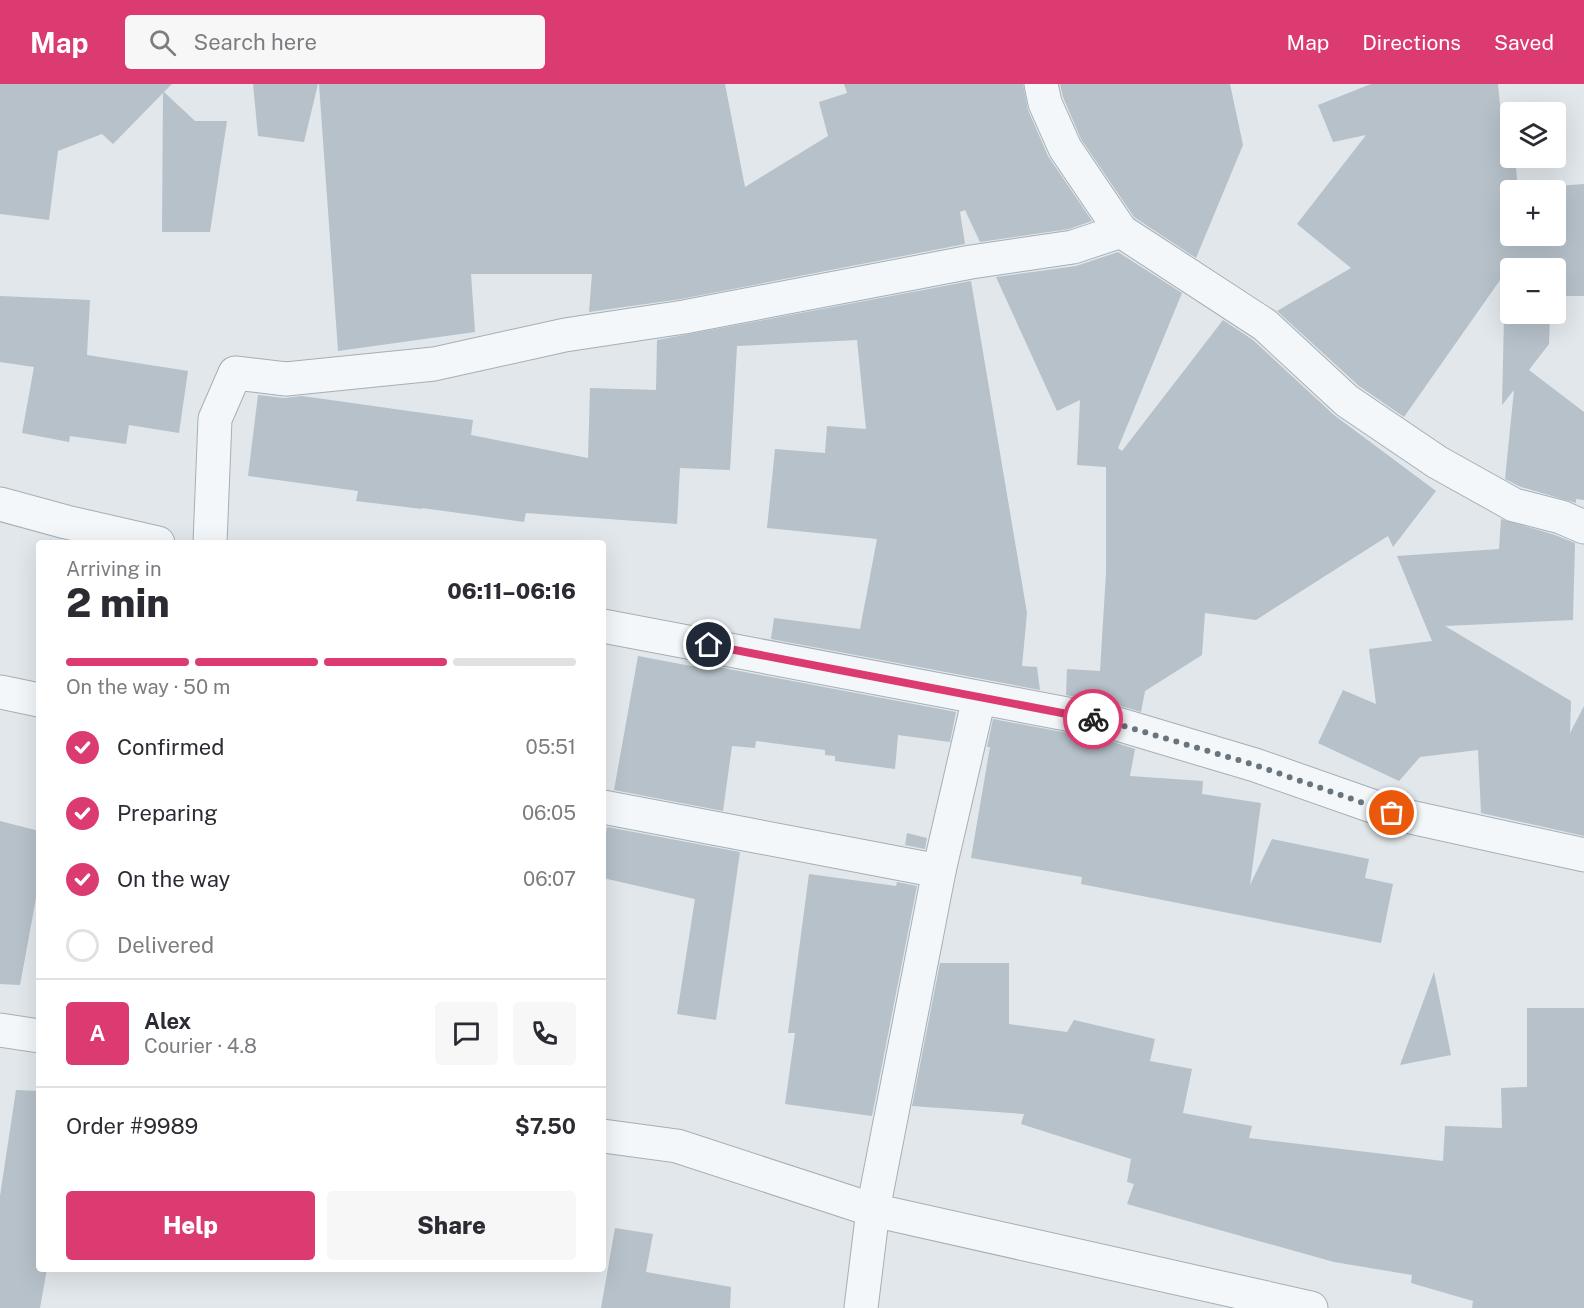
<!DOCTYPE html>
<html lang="en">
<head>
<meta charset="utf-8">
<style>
  body { margin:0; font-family:"Public Sans",sans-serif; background:#f7f7f7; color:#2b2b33; height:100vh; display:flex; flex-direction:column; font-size:22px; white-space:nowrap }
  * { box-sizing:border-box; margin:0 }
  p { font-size:20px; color:#7c7c81 }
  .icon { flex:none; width:33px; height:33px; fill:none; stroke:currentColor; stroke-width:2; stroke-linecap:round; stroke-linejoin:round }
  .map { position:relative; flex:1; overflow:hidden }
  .sheet { position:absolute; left:36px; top:456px; width:570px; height:732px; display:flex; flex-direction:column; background:#fff; border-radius:6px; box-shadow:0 6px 24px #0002 }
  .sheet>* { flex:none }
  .fabs { position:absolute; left:1500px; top:18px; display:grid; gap:12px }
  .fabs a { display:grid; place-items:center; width:66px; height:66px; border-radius:6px; background:#fff; box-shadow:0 6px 24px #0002; font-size:30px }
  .pin { position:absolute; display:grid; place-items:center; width:51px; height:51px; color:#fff; margin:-26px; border:3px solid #fff; border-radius:50%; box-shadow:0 2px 6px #0007 }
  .courier { position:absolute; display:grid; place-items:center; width:60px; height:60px; margin:-30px; border:4px solid #db3b71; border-radius:50%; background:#fff; color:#222; box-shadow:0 2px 8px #0007 }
  .summary em { font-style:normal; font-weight:800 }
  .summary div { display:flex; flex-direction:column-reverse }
  .summary { display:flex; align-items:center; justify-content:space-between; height:102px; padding:0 30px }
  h1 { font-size:39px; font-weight:800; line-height:45px }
  .bar { display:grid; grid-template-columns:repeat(4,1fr); gap:9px 6px; align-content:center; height:72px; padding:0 30px }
  .bar i { height:8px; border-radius:4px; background:#e1e1e2 }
  .bar .active { background:#db3b71 }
  .bar p { grid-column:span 4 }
  .line { display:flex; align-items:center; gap:15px; padding:0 30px; border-top:2px solid #e1e1e2 }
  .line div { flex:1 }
  .round { display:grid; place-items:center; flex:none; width:63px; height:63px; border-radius:6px; background:#f7f7f7 }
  ol { padding:0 30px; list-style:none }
  li { display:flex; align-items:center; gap:18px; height:66px }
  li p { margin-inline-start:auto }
  li .icon { padding:6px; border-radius:50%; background:#db3b71; color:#fff; stroke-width:4 }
  li:last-child { color:#7c7c81 }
  li i { width:33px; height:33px; border:3px solid #e1e1e2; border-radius:50% }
  .action { display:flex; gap:12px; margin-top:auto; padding:12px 30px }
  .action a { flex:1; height:69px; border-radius:6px; background:#db3b71; color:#fff; font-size:24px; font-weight:800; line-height:69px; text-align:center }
  .action a+a { background:#f7f7f7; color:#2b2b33 }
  header { display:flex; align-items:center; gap:36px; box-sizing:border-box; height:84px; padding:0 30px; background:#db3b71; color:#fff }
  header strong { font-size:28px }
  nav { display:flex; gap:33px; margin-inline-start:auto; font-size:21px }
  .search { width:420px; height:54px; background:#f7f7f7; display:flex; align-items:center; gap:15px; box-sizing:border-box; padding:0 21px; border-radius:6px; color:#7c7c81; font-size:22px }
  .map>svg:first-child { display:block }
  .building { fill:#b7c1c9; fill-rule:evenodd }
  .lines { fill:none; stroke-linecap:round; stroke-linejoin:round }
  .street-casing { stroke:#a5afb6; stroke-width:35 }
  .street { stroke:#f4f7f9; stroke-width:33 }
  .done { stroke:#68757e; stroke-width:6; stroke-dasharray:0 10.8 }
  .route { stroke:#db3b71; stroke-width:8 }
</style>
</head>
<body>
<header>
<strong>Map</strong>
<div class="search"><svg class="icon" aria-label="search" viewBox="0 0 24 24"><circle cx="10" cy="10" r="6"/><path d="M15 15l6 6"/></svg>Search here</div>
<nav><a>Map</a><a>Directions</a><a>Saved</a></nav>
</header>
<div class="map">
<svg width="1584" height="1224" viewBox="0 0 1584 1224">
  <rect width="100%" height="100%" fill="#e1e7eb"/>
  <g class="building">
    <polygon points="0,0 172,0 164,8 195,37 227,37 210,148 162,148 163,9 113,60 102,50 58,67 49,136 0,130"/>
    <polygon points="253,0 318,0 304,58 258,52"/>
    <polygon points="319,0 725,0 745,103 828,52 819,18 847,9 844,0 1023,0 1028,26 1048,72 1092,137 1069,145 980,158 965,126 960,128 965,160 681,215 589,228 592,190 471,190 475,248 338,267"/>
    <polygon points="1060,0 1230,0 1243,61 1196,174 1134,133 1081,55 1063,13"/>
    <path d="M 1371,0 L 1498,0 L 1502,41 L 1510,40 L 1510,74 L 1515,74 L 1518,105 L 1584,100 L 1584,212 L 1556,212 L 1556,184 L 1510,184 L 1510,230 L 1550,230 L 1549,260 L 1529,286 L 1584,328 L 1584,416 L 1576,415 L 1576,419 L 1521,403 L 1505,395 L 1514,306 L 1502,321 L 1505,189 L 1404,333 L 1359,302 L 1277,227 L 1351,184 L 1297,140 L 1366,51 L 1333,58 L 1318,21 ZM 1510,106 L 1556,106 L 1556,152 L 1510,152 Z"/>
    <polygon points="1118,168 1182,209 1118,364 1122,367 1223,236 1253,256 1334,331 1436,407 1393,463 1388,452 1256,536 1205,529 1202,571 1145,607 1141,628 1118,621 1066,611 1067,585 1100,587 1106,489 1106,383 1077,381 1080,316 1057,327 996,193 1076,182"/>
    <polygon points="971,197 1027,529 1022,582 1037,583 1040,606 771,555 774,534 860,545 877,455 767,444 775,365 825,369 827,342 866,345 857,256 737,262 730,386 680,384 677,440 526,429 524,438 422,424 422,425 356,417 358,407 248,392 258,311 284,314 302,312 473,336 471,351 588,374 590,304 656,306 657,256"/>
    <polygon points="0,212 90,216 87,271 188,287 179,349 129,341 126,360 70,352 69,358 22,349 34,283 0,278"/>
    <polygon points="1501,435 1555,451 1575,459 1573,536 1445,542 1571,617 1570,649 1584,622 1584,752 1481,729 1478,666 1420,673 1399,697 1318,659 1343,606 1376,620 1369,565 1432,557 1397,472 1499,465"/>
    <polygon points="638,572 691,582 713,582 956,628 950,658 898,651 895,685 835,677 835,672 825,671 825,666 756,657 755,664 732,662 723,727 614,706"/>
    <polygon points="993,635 1110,657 1135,665 1130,692 1203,697 1202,710 1261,719 1250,801 1272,755 1369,775 1365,794 1393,800 1381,859 1081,800 1082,793 971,774 990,663 987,663"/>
    <polygon points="0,737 39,747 39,798 20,901 0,900"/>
    <polygon points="607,743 740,768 716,936 677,930 695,815 603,794 603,766"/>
    <polygon points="907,749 927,754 925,765 905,761"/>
    <polygon points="809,790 896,802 897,798 917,802 872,1032 785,1020 795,949 788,949"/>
    <polygon points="940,879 1009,879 1009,940 1067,948 1074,936 1155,955 1150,977 1192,985 1183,1029 1252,1042 1249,1054 1443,1077 1445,1042 1502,1044 1501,1004 1527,1003 1527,924 1584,924 1584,1224 1472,1224 1473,1217 1411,1199 1412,1191 1334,1178 1127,1120 1134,1100 1127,1098 1131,1075 1021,1040 1024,1030 912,1022"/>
    <polygon points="1434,888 1451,971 1400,981"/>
    <polygon points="16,1006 39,1007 39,1185 47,1185 40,1224 0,1224 0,1112"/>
    <polygon points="615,1144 653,1150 646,1188 731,1203 730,1224 601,1224"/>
  </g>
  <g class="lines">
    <g class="street-casing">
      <g id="street">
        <polyline points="1041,0 1045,19 1065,64 1121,147 1265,241 1347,317 1437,378 1514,421 1561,433 1584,443"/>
        <polyline points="0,420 66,438 158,459"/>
        <polyline points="210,459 215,335 235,289 286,295 434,280 565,251 684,233 971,178 1073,163 1121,147"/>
        <polyline points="603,542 1114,639 1255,681 1392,729 1584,771"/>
        <polyline points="0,608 39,616"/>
        <polyline points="603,723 939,787"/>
        <polyline points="0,946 39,952"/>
        <polyline points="603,1052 677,1062 873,1126 1311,1224"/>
        <polyline points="861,1224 873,1126 939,787 979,614"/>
      </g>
    </g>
    <use href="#street" class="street"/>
  </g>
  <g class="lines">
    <polyline class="done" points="1093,635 1114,639 1255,681 1392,729"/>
    <polyline class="route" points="709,561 1093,635"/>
  </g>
</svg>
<div class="fabs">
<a><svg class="icon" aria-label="layers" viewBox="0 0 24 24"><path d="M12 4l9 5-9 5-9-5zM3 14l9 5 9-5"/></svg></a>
<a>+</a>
<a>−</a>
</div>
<div class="pin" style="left:1392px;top:729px;background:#ea580c"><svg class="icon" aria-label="bag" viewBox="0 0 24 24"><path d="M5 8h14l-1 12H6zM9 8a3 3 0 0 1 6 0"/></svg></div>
<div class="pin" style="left:709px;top:561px;background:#1f2937"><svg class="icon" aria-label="home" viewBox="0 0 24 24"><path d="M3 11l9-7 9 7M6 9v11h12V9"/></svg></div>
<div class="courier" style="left:1093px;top:635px"><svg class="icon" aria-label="bike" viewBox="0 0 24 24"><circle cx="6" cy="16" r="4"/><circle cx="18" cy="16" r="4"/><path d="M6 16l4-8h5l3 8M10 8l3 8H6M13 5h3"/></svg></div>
<section class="sheet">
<div class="summary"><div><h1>2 min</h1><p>Arriving in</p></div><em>06:11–06:16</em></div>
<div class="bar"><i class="active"></i><i class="active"></i><i class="active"></i><i></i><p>On the way · 50 m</p></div>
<ol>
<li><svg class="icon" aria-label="check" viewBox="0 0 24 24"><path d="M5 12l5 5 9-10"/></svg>Confirmed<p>05:51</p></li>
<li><svg class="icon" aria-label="check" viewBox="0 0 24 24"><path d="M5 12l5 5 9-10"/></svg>Preparing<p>06:05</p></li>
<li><svg class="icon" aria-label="check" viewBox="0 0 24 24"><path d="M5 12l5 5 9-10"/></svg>On the way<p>06:07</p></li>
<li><i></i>Delivered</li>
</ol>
<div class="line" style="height:108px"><b class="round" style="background:#db3b71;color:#fff">A</b><div><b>Alex</b><p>Courier · 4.8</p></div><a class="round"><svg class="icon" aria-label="chat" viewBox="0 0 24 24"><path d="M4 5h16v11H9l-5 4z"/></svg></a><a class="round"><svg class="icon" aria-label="phone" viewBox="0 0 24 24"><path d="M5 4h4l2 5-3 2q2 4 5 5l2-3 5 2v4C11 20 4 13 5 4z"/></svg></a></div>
<div class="line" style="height:78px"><div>Order #9989</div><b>$7.50</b></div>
<div class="action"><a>Help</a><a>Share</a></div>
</section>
</div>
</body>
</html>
